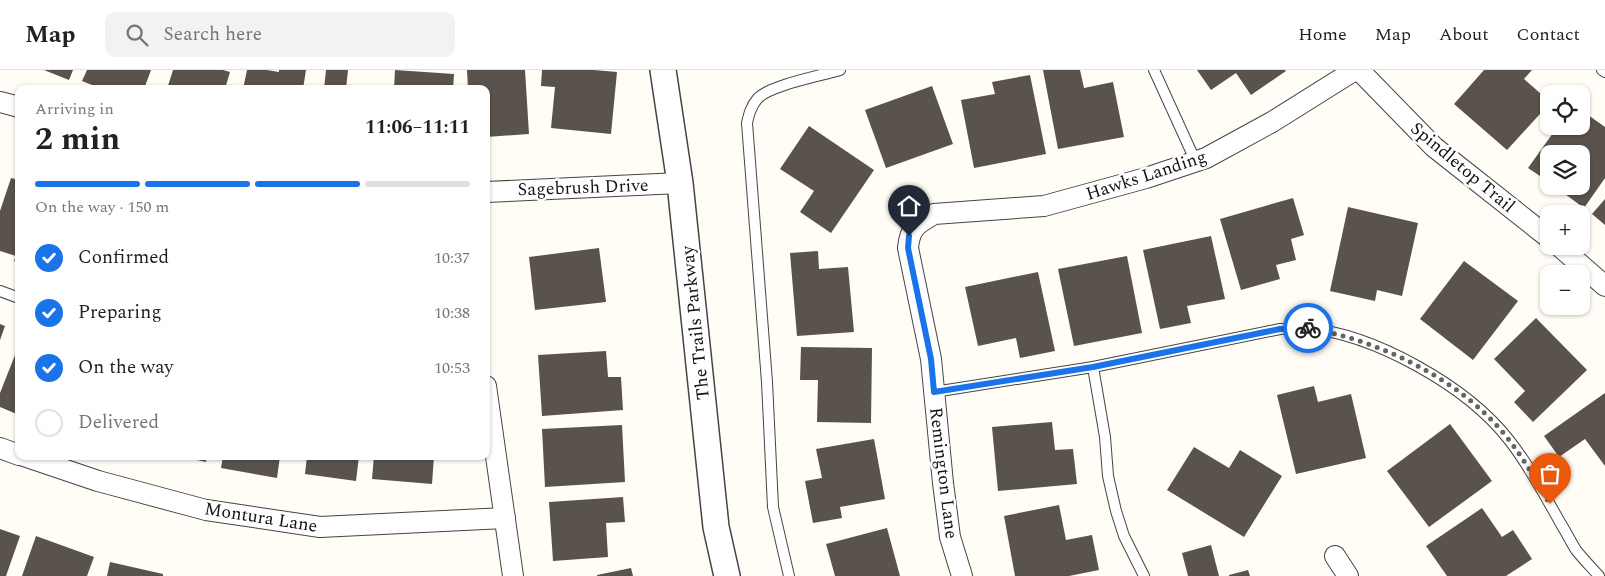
<!DOCTYPE html>
<html lang="en">
<head>
<meta charset="utf-8">
<style>
  body { margin:0; font-family:Spectral,serif; background:#f2f2f2; color:#222; height:100vh; display:flex; flex-direction:column; font-size:19px; white-space:nowrap }
  * { box-sizing:border-box; margin:0 }
  p { font-size:16px; color:#767676 }
  .icon { flex:none; width:28px; height:28px; fill:none; stroke:currentColor; stroke-width:2; stroke-linecap:round; stroke-linejoin:round }
  .map { position:relative; flex:1; overflow:hidden }
  .panel { position:absolute; left:15px; top:15px; width:475px; height:375px; display:flex; flex-direction:column; background:#fff; border-radius:10px; box-shadow:0 1px 4px #0004 }
  .panel>* { flex:none }
  .buttons { position:absolute; left:1540px; top:15px; display:grid; gap:10px }
  .buttons a { display:grid; place-items:center; width:50px; height:50px; border-radius:10px; background:#fff; box-shadow:0 1px 4px #0004; font-size:25px }
  .pin { position:absolute; display:grid; place-items:center; width:42px; height:42px; color:#fff; margin:-51px -21px; border-radius:50% 50% 50% 0; rotate:-45deg; box-shadow:0 0 5px #0007 }
  .pin .icon { rotate:45deg }
  .courier { position:absolute; display:grid; place-items:center; width:50px; height:50px; margin:-25px; border:4px solid #1a73e8; border-radius:50%; background:#fff; color:#222; box-shadow:0 1px 6px #0007 }
  .headline em { font-style:normal; font-weight:700 }
  .headline div { display:flex; flex-direction:column-reverse }
  .headline { display:flex; align-items:center; justify-content:space-between; height:85px; padding:0 20px }
  h1 { font-size:32px; font-weight:700; line-height:38px }
  .bar { display:grid; grid-template-columns:repeat(4,1fr); gap:8px 5px; align-content:center; height:60px; padding:0 20px }
  .bar i { height:6px; border-radius:4px; background:#e0e0e0 }
  .bar .active { background:#1a73e8 }
  .bar p { grid-column:span 4 }
  ol { padding:0 20px; list-style:none }
  li { display:flex; align-items:center; gap:15px; height:55px }
  li p { margin-inline-start:auto }
  li .icon { padding:5px; border-radius:50%; background:#1a73e8; color:#fff; stroke-width:4 }
  li:last-child { color:#767676 }
  li i { width:28px; height:28px; border:2px solid #e0e0e0; border-radius:50% }
  header { display:flex; align-items:center; gap:30px; box-sizing:border-box; height:70px; padding:0 25px; background:#fff; border-bottom:1px solid #e0e0e0 }
  header strong { font-size:24px }
  nav { display:flex; gap:28px; margin-inline-start:auto; font-size:18px }
  .search { width:350px; height:45px; background:#f2f2f2; display:flex; align-items:center; gap:12px; box-sizing:border-box; padding:0 18px; border-radius:10px; color:#767676; font-size:19px }
  .map>svg:first-child { display:block }
  .building { fill:#5a524d }
  .lines { fill:none; stroke-linecap:round; stroke-linejoin:round }
  .service-casing { stroke:#444; stroke-width:12 }
  .minor-casing { stroke:#444; stroke-width:22 }
  .tertiary-casing { stroke:#444; stroke-width:28 }
  .service { stroke:#fff; stroke-width:10 }
  .minor { stroke:#fff; stroke-width:20 }
  .tertiary { stroke:#fff; stroke-width:25 }
  .done { stroke:#646461; stroke-width:5; stroke-dasharray:0 9 }
  .route { stroke:#1a73e8; stroke-width:6 }
  .labels { text-anchor:middle; stroke-width:5; stroke-linejoin:round; paint-order:stroke }
  .street-label { font-size:18px; fill:#111; stroke:#fff }
</style>
</head>
<body>
<header>
<strong>Map</strong>
<div class="search"><svg class="icon" aria-label="search" viewBox="0 0 24 24"><circle cx="10" cy="10" r="6"/><path d="M15 15l6 6"/></svg>Search here</div>
<nav><a>Home</a><a>Map</a><a>About</a><a>Contact</a></nav>
</header>
<div class="map">
<svg width="1605" height="506" viewBox="0 0 1605 506">
  <rect width="100%" height="100%" fill="#fffdf5"/>
  <g class="building">
    <polygon points="44,0 73,0 69,10"/>
    <polygon points="87,0 151,0 144,19 102,19 82,11"/>
    <polygon points="173,0 223,0 230,2 225,19 167,19"/>
    <polygon points="247,0 267,0 279,2 279,0 306,0 303,19 243,19"/>
    <polygon points="326,0 348,0 346,19 324,19"/>
    <polygon points="395,0 454,4 453,19 394,19"/>
    <polygon points="467,0 525,0 529,64 486,67 486,19 468,19"/>
    <polygon points="542,0 594,0 617,2 611,64 551,58 555,17 541,16"/>
    <polygon points="1043,0 1080,0 1084,18 1113,12 1124,67 1058,79"/>
    <polygon points="1197,0 1285,0 1286,1 1251,25 1236,3 1211,20"/>
    <polygon points="1484,0 1532,0 1524,9 1549,31 1549,34 1507,80 1454,34"/>
    <polygon points="1030,5 1046,84 974,98 961,30 995,24 992,12"/>
    <polygon points="932,16 953,74 886,98 865,40"/>
    <polygon points="1581,40 1605,57 1605,108 1584,138 1554,116 1581,116 1581,84 1549,84 1549,112 1528,98 1558,56 1581,56"/>
    <polygon points="809,56 874,100 831,163 800,142 814,121 780,99"/>
    <polygon points="11,108 19,110 19,193 14,191 16,186 0,181 0,141"/>
    <polygon points="1293,128 1304,165 1291,169 1296,190 1276,195 1280,209 1241,220 1220,149"/>
    <polygon points="1605,129 1605,155 1592,144"/>
    <polygon points="1348,137 1418,153 1402,226 1377,220 1375,231 1330,221"/>
    <polygon points="1211,166 1225,229 1187,236 1191,253 1160,259 1143,180"/>
    <polygon points="599,178 606,232 535,240 529,187"/>
    <polygon points="818,181 819,199 848,197 854,262 797,266 790,183"/>
    <polygon points="1127,186 1142,263 1074,276 1058,199"/>
    <polygon points="1464,191 1518,231 1473,290 1420,249"/>
    <polygon points="1038,202 1055,281 1020,288 1016,268 978,276 965,217"/>
    <polygon points="1536,248 1587,300 1533,352 1514,332 1525,321 1494,289"/>
    <polygon points="0,254 5,256 0,270"/>
    <polygon points="19,275 19,345 0,337 0,323"/>
    <polygon points="801,277 872,278 871,353 817,352 818,310 800,310"/>
    <polygon points="606,281 608,307 621,307 623,340 542,346 538,285"/>
    <polygon points="1314,316 1318,332 1351,324 1366,388 1296,404 1277,325"/>
    <polygon points="1605,323 1605,396 1585,369 1559,387 1544,366"/>
    <polygon points="1052,352 1055,380 1073,379 1077,414 998,421 992,357"/>
    <polygon points="1450,354 1492,411 1429,457 1387,401"/>
    <polygon points="622,355 625,412 545,417 542,359"/>
    <polygon points="874,369 885,429 840,437 842,448 813,453 805,411 822,408 816,379"/>
    <polygon points="1194,377 1229,398 1240,380 1282,406 1244,467 1167,420"/>
    <polygon points="179,386 207,386 206,392"/>
    <polygon points="223,386 280,386 277,408 221,398"/>
    <polygon points="307,386 359,386 356,411 305,404"/>
    <polygon points="374,386 434,386 432,414 372,409"/>
    <polygon points="623,427 625,452 606,453 608,487 553,491 549,432"/>
    <polygon points="1059,435 1066,470 1092,465 1099,500 1069,506 1015,506 1004,446"/>
    <polygon points="1482,438 1502,467 1513,460 1532,489 1506,506 1447,506 1426,476"/>
    <polygon points="887,458 900,506 835,506 826,474"/>
    <polygon points="0,459 20,466 6,506 0,506"/>
    <polygon points="36,466 94,487 87,506 22,506"/>
    <polygon points="1211,475 1219,506 1188,506 1182,483"/>
    <polygon points="110,492 163,504 163,506 107,506"/>
    <polygon points="631,498 633,506 597,506 597,505"/>
    <polygon points="1248,500 1250,506 1229,506 1229,505"/>
  </g>
  <g class="lines">
    <g class="service-casing">
      <g id="service">
        <polyline points="1154,0 1195,90"/>
        <polyline points="1602,0 1605,2"/>
        <polyline points="0,221 19,228"/>
        <polyline points="1093,297 1105,367 1108,406 1116,441 1124,466 1144,506"/>
        <path d="M 934,322 L 1093,297 L 1280,259 C 1288,259 1298,257 1306,258 C 1374,264 1467,316 1509,370 C 1529,395 1545,426 1561,454 C 1566,462 1571,472 1576,480 C 1583,489 1592,498 1599,506"/>
        <path d="M 789,506 L 773,437 L 767,312 L 747,53 C 749,44 751,36 758,28 C 771,15 820,6 840,0"/>
      </g>
    </g>
    <g class="minor-casing">
      <g id="minor">
        <polyline points="1359,0 1434,77 1549,168"/>
        <polyline points="0,32 19,37"/>
        <polyline points="486,122 680,113"/>
        <polyline points="1559,176 1605,216"/>
        <polyline points="486,316 513,506"/>
        <polyline points="0,378 19,385"/>
        <polyline points="24,386 98,411 206,440 320,457 505,448"/>
        <polyline points="1335,486 1348,506"/>
        <path d="M 962,506 L 950,467 L 943,413 L 931,289 L 908,178 C 910,157 917,154 934,144 L 1044,136 L 1146,108 L 1206,88 L 1272,52 L 1355,0"/>
      </g>
    </g>
    <g class="tertiary-casing">
      <polyline id="tertiary" points="663,0 680,113 716,457 727,506"/>
    </g>
    <use href="#service" class="service"/>
    <use href="#minor" class="minor"/>
    <use href="#tertiary" class="tertiary"/>
  </g>
  <g class="lines">
    <path class="done" d="M 1308,258 C 1381,271 1463,310 1509,370 C 1525,390 1537,413 1550,434"/>
    <polyline class="route" points="909,166 908,178 931,289 934,322 1093,297 1280,259 1308,258"/>
  </g>
  <g class="labels">
    <g class="street-label">
      <text transform="translate(1463 97) rotate(40)" y="6">Spindletop Trail</text>
      <text transform="translate(1146 105) rotate(-18)" y="6">Hawks Landing</text>
      <text transform="translate(583 117) rotate(-2)" y="6">Sagebrush Drive</text>
      <text transform="translate(695 253) rotate(-96)" y="6">The Trails Parkway</text>
      <text transform="translate(944 403) rotate(83)" y="6">Remington Lane</text>
      <text transform="translate(261 447) rotate(9)" y="6">Montura Lane</text>
    </g>
  </g>
</svg>
<div class="buttons">
<a><svg class="icon" aria-label="locate" viewBox="0 0 24 24"><circle cx="12" cy="12" r="6"/><path d="M12 2v4M12 18v4M2 12h4M18 12h4"/></svg></a>
<a><svg class="icon" aria-label="layers" viewBox="0 0 24 24"><path d="M12 4l9 5-9 5-9-5zM3 14l9 5 9-5"/></svg></a>
<a>+</a>
<a>−</a>
</div>
<div class="pin" style="left:1550px;top:434px;background:#ea580c"><svg class="icon" aria-label="bag" viewBox="0 0 24 24"><path d="M5 8h14l-1 12H6zM9 8a3 3 0 0 1 6 0"/></svg></div>
<div class="pin" style="left:909px;top:166px;background:#1f2937"><svg class="icon" aria-label="home" viewBox="0 0 24 24"><path d="M3 11l9-7 9 7M6 9v11h12V9"/></svg></div>
<div class="courier" style="left:1308px;top:258px"><svg class="icon" aria-label="bike" viewBox="0 0 24 24"><circle cx="6" cy="16" r="4"/><circle cx="18" cy="16" r="4"/><path d="M6 16l4-8h5l3 8M10 8l3 8H6M13 5h3"/></svg></div>
<section class="panel">
<div class="headline"><div><h1>2 min</h1><p>Arriving in</p></div><em>11:06–11:11</em></div>
<div class="bar"><i class="active"></i><i class="active"></i><i class="active"></i><i></i><p>On the way · 150 m</p></div>
<ol>
<li><svg class="icon" aria-label="check" viewBox="0 0 24 24"><path d="M5 12l5 5 9-10"/></svg>Confirmed<p>10:37</p></li>
<li><svg class="icon" aria-label="check" viewBox="0 0 24 24"><path d="M5 12l5 5 9-10"/></svg>Preparing<p>10:38</p></li>
<li><svg class="icon" aria-label="check" viewBox="0 0 24 24"><path d="M5 12l5 5 9-10"/></svg>On the way<p>10:53</p></li>
<li><i></i>Delivered</li>
</ol>
</section>
</div>
</body>
</html>
